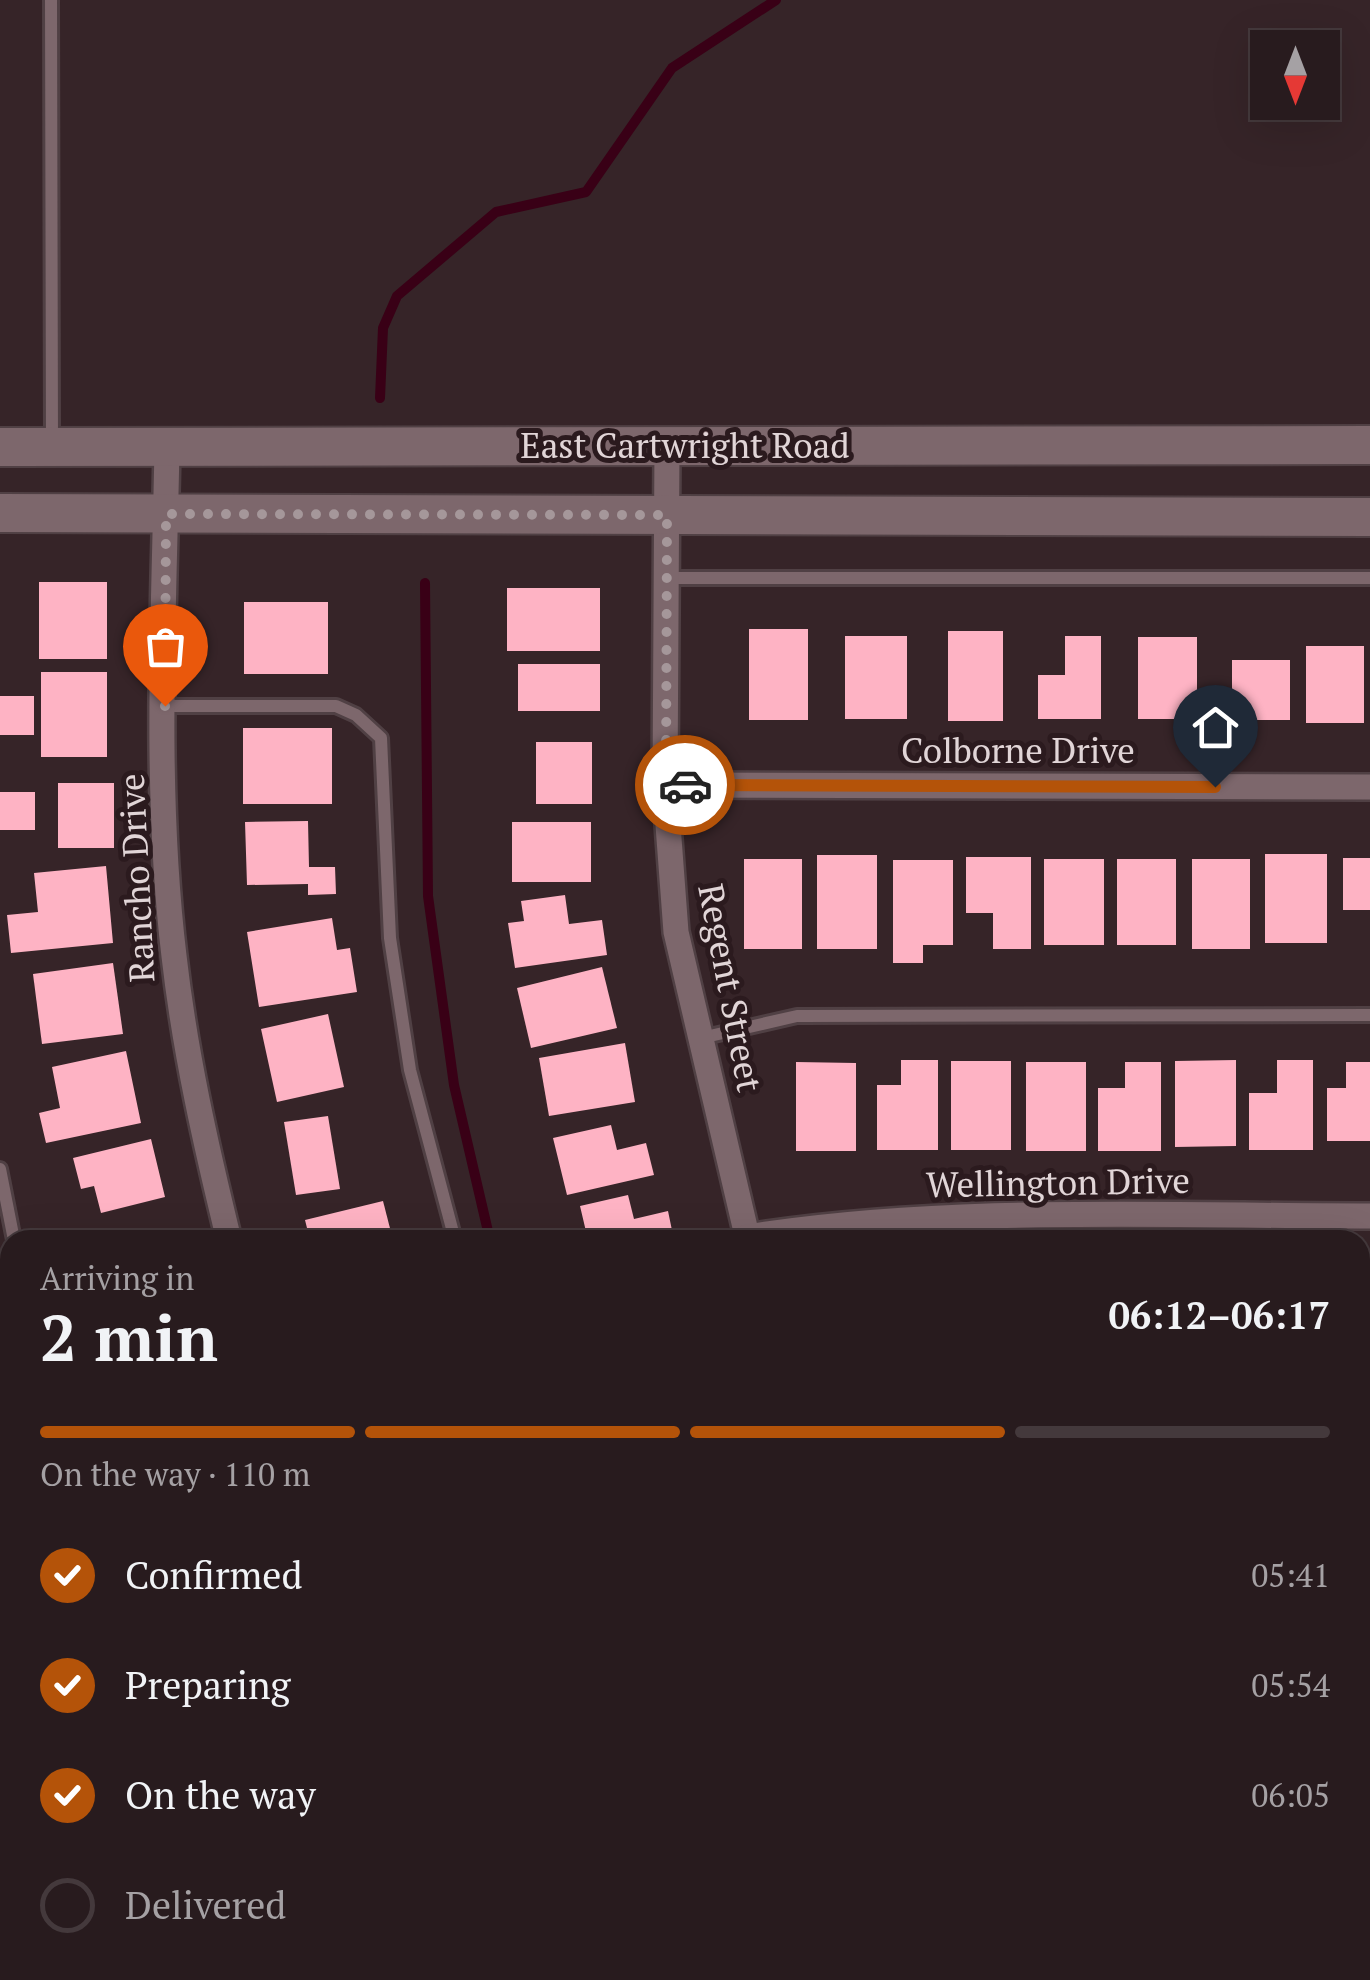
<!DOCTYPE html>
<html lang="en">
<head>
<meta charset="utf-8">
<style>
  body { margin:0; font-family:"PT Serif",serif; background:#302427; color:#f1f3f6; height:100vh; display:flex; flex-direction:column; font-size:38px; white-space:nowrap }
  * { box-sizing:border-box; margin:0 }
  p { font-size:32px; color:#a5a1a4 }
  .icon { flex:none; width:55px; height:55px; fill:none; stroke:currentColor; stroke-width:2; stroke-linecap:round; stroke-linejoin:round }
  .map { position:relative; flex:1; overflow:hidden }
  .panel { position:absolute; left:0px; top:1230px; width:1370px; height:750px; display:flex; flex-direction:column; background:#281b1e; border-radius:30px 30px 0 0; box-shadow:0 10px 40px #0002,0 0 0 2px #44393c }
  .panel>* { flex:none }
  .needle { width:65px; rotate:180deg }
  .controls { position:absolute; left:1250px; top:30px; display:grid; gap:20px }
  .controls a { display:grid; place-items:center; width:90px; height:90px; border-radius:0px; background:#281b1e; box-shadow:0 10px 40px #0002,0 0 0 2px #44393c; font-size:50px }
  .pin { position:absolute; display:grid; place-items:center; width:85px; height:85px; color:#fff; margin:-102px -42px; border-radius:50% 50% 50% 0; rotate:-45deg; box-shadow:0 0 10px #0007 }
  .pin .icon { rotate:45deg }
  .courier { position:absolute; display:grid; place-items:center; width:100px; height:100px; margin:-50px; border:8px solid #b45309; border-radius:50%; background:#fff; color:#222; box-shadow:0 2px 12px #0007 }
  .summary em { font-style:normal; font-weight:800 }
  .summary div { display:flex; flex-direction:column-reverse }
  .summary { display:flex; align-items:center; justify-content:space-between; height:170px; padding:0 40px }
  h1 { font-size:65px; font-weight:800; line-height:75px }
  .bar { display:grid; grid-template-columns:repeat(4,1fr); gap:15px 10px; align-content:center; height:120px; padding:0 40px }
  .bar i { height:12px; border-radius:8px; background:#44393c }
  .bar .on { background:#b45309 }
  .bar p { grid-column:span 4 }
  ol { padding:0 40px; list-style:none }
  li { display:flex; align-items:center; gap:30px; height:110px }
  li p { margin-inline-start:auto }
  li .icon { padding:10px; border-radius:50%; background:#b45309; color:#fff; stroke-width:4 }
  li:last-child { color:#a5a1a4 }
  li i { width:55px; height:55px; border:5px solid #44393c; border-radius:50% }
  .map>svg:first-child { display:block }
  .lines { fill:none; stroke-linecap:round; stroke-linejoin:round }
  .stream { stroke:#390016; stroke-width:10 }
  .building { fill:#feb3c4 }
  .lane-casing { stroke:#504044; stroke-width:18 }
  .street-casing { stroke:#504044; stroke-width:30 }
  .secondary-casing { stroke:#504044; stroke-width:42 }
  .lane { stroke:#7d676c; stroke-width:12 }
  .street { stroke:#7d676c; stroke-width:25 }
  .secondary { stroke:#7d676c; stroke-width:38 }
  .done { stroke:#a5979a; stroke-width:10; stroke-dasharray:0 18 }
  .route { stroke:#b45309; stroke-width:12 }
  .labels { text-anchor:middle; stroke-width:10; stroke-linejoin:round; paint-order:stroke }
  .street-label { font-size:35px; fill:#e1d5d7; stroke:#2b1a1e }
</style>
</head>
<body>
<div class="map">
<svg width="1370" height="1980" viewBox="0 0 1370 1980">
  <rect width="100%" height="100%" fill="#362428"/>
  <g class="lines">
    <g class="stream">
      <polyline points="380,398 383,328 397,296 496,212 586,192 672,68 776,0"/>
      <polyline points="425,583 428,896 454,1085 490,1240"/>
      <polyline points="575,1970 576,1980"/>
    </g>
  </g>
  <g class="building">
    <rect x="39" y="582" width="68" height="77"/>
    <rect x="507" y="588" width="93" height="63"/>
    <rect x="244" y="602" width="84" height="72"/>
    <rect x="749" y="629" width="59" height="91"/>
    <rect x="948" y="631" width="55" height="90"/>
    <rect x="845" y="636" width="62" height="83"/>
    <polygon points="1065,636 1101,636 1101,719 1038,719 1038,675 1065,675"/>
    <rect x="1138" y="637" width="59" height="82"/>
    <rect x="1306" y="646" width="58" height="77"/>
    <rect x="1232" y="660" width="58" height="60"/>
    <rect x="518" y="664" width="82" height="47"/>
    <rect x="41" y="672" width="66" height="85"/>
    <rect x="0" y="696" width="34" height="39"/>
    <rect x="243" y="728" width="89" height="76"/>
    <rect x="536" y="742" width="56" height="62"/>
    <rect x="58" y="783" width="56" height="65"/>
    <rect x="0" y="792" width="35" height="38"/>
    <polygon points="308,821 309,867 335,867 336,894 308,895 308,884 247,885 245,822"/>
    <rect x="512" y="822" width="79" height="60"/>
    <rect x="1265" y="854" width="62" height="89"/>
    <rect x="817" y="855" width="60" height="94"/>
    <polygon points="966,857 1031,857 1031,949 993,949 993,913 966,913"/>
    <rect x="1343" y="858" width="27" height="52"/>
    <rect x="744" y="859" width="58" height="90"/>
    <rect x="1044" y="859" width="60" height="86"/>
    <rect x="1117" y="859" width="59" height="86"/>
    <rect x="1192" y="859" width="58" height="90"/>
    <polygon points="893,860 953,860 953,945 923,945 923,963 893,963"/>
    <polygon points="106,866 113,943 11,953 7,915 38,912 34,873"/>
    <polygon points="565,895 569,924 602,920 607,955 515,968 508,923 524,921 521,901"/>
    <polygon points="332,918 337,950 350,948 357,992 259,1007 247,932"/>
    <polygon points="113,963 123,1034 42,1044 33,974"/>
    <polygon points="602,967 617,1028 531,1048 517,988"/>
    <polygon points="328,1014 344,1087 277,1102 261,1029"/>
    <polygon points="625,1043 635,1102 549,1116 539,1058"/>
    <polygon points="126,1051 141,1123 46,1143 39,1113 60,1108 52,1067"/>
    <polygon points="901,1060 938,1060 938,1150 877,1150 877,1085 901,1085"/>
    <polygon points="1236,1060 1236,1146 1175,1147 1175,1061"/>
    <polygon points="1277,1060 1313,1060 1313,1150 1249,1150 1249,1093 1277,1093"/>
    <rect x="951" y="1061" width="60" height="89"/>
    <polygon points="796,1062 856,1063 856,1151 796,1151"/>
    <rect x="1026" y="1062" width="60" height="89"/>
    <polygon points="1125,1062 1161,1062 1161,1151 1098,1151 1098,1088 1125,1088"/>
    <polygon points="1346,1062 1370,1062 1370,1141 1327,1141 1327,1088 1346,1088"/>
    <polygon points="328,1116 340,1189 296,1195 284,1122"/>
    <polygon points="611,1125 617,1150 646,1143 654,1175 567,1195 553,1138"/>
    <polygon points="151,1139 165,1197 101,1213 94,1186 81,1189 73,1158"/>
    <polygon points="628,1195 634,1219 668,1211 674,1240 588,1240 580,1206"/>
    <polygon points="383,1201 393,1240 310,1240 305,1220"/>
    <polygon points="174,1229 177,1240 137,1240 137,1239"/>
    <rect x="1360" y="1285" width="10" height="85"/>
    <rect x="1360" y="1492" width="10" height="83"/>
    <polygon points="0,1617 10,1618 10,1654 0,1653"/>
    <rect x="1360" y="1718" width="10" height="84"/>
    <polygon points="0,1768 9,1853 0,1853"/>
    <polygon points="1360,1920 1370,1920 1370,1980 1344,1980 1344,1970 1360,1970"/>
    <polygon points="64,1970 68,1980 35,1980 58,1970"/>
    <polygon points="79,1970 155,1970 158,1980 82,1980"/>
    <rect x="895" y="1970" width="61" height="10"/>
    <rect x="971" y="1970" width="60" height="10"/>
    <rect x="1045" y="1970" width="62" height="10"/>
    <polygon points="1122,1970 1182,1970 1182,1980 1123,1980"/>
    <rect x="1195" y="1970" width="61" height="10"/>
    <rect x="1270" y="1970" width="60" height="10"/>
    <rect x="372" y="1976" width="70" height="4"/>
  </g>
  <g class="lines">
    <g class="lane-casing">
      <g id="lane">
        <polyline points="51,0 52,444"/>
        <polyline points="666,578 1370,578"/>
        <polyline points="165,706 336,706 356,715 381,738 390,938 410,1070 455,1240"/>
        <polyline points="701,1038 797,1016 1370,1015"/>
        <polyline points="0,1169 14,1240"/>
        <polyline points="1360,1448 1370,1448"/>
        <polyline points="1360,1878 1370,1878"/>
        <polyline points="0,1903 10,1899"/>
        <polyline points="528,1970 529,1980"/>
      </g>
    </g>
    <g class="street-casing">
      <g id="street">
        <polyline points="667,446 665,785 676,932 748,1240"/>
        <path d="M 167,447 C 164,615 154,789 174,956 C 185,1053 206,1146 229,1240"/>
        <polyline points="665,785 1370,787"/>
        <path d="M 747,1237 C 952,1205 1163,1216 1370,1216"/>
        <polyline points="1360,1646 1370,1646"/>
        <polyline points="300,1970 300,1980"/>
        <polyline points="816,1970 818,1980"/>
      </g>
    </g>
    <g class="secondary-casing">
      <g id="secondary">
        <polyline points="0,447 1370,445"/>
        <polyline points="0,513 1370,517"/>
      </g>
    </g>
    <use href="#lane" class="lane"/>
    <use href="#street" class="street"/>
    <use href="#secondary" class="secondary"/>
  </g>
  <g class="lines">
    <polyline class="done" points="165,706 166,514 667,515 666,785 685,785"/>
    <polyline class="route" points="685,785 1215,787"/>
  </g>
  <g class="labels">
    <g class="street-label">
      <text x="685" y="458">East Cartwright Road</text>
      <text x="1018" y="763">Colborne Drive</text>
      <text transform="translate(137 878) rotate(-93)" y="12">Rancho Drive</text>
      <text transform="translate(730 988) rotate(79)" y="12">Regent Street</text>
      <text transform="translate(1058 1183) rotate(-1)" y="12">Wellington Drive</text>
    </g>
  </g>
</svg>
<div class="controls">
<a><svg class="needle" viewBox="-14 -14 28 28"><path d="M0-13l5 13h-10z" fill="#e53935"/><path d="M0 13l5-13h-10z" fill="#a5a1a4"/></svg></a>
</div>
<div class="pin" style="left:165px;top:706px;background:#ea580c"><svg class="icon" aria-label="bag" viewBox="0 0 24 24"><path d="M5 8h14l-1 12H6zM9 8a3 3 0 0 1 6 0"/></svg></div>
<div class="pin" style="left:1215px;top:787px;background:#1f2937"><svg class="icon" aria-label="home" viewBox="0 0 24 24"><path d="M3 11l9-7 9 7M6 9v11h12V9"/></svg></div>
<div class="courier" style="left:685px;top:785px"><svg class="icon" aria-label="car" viewBox="0 0 24 24"><path d="M5 17H2v-5l4-1 3-4h7l3 4 3 1v5h-3M9 17h6M6 11h13"/><circle cx="7" cy="17" r="2"/><circle cx="17" cy="17" r="2"/></svg></div>
<section class="panel">
<div class="summary"><div><h1>2 min</h1><p>Arriving in</p></div><em>06:12–06:17</em></div>
<div class="bar"><i class="on"></i><i class="on"></i><i class="on"></i><i></i><p>On the way · 110 m</p></div>
<ol>
<li><svg class="icon" aria-label="check" viewBox="0 0 24 24"><path d="M5 12l5 5 9-10"/></svg>Confirmed<p>05:41</p></li>
<li><svg class="icon" aria-label="check" viewBox="0 0 24 24"><path d="M5 12l5 5 9-10"/></svg>Preparing<p>05:54</p></li>
<li><svg class="icon" aria-label="check" viewBox="0 0 24 24"><path d="M5 12l5 5 9-10"/></svg>On the way<p>06:05</p></li>
<li><i></i>Delivered</li>
</ol>
</section>
</div>
</body>
</html>
